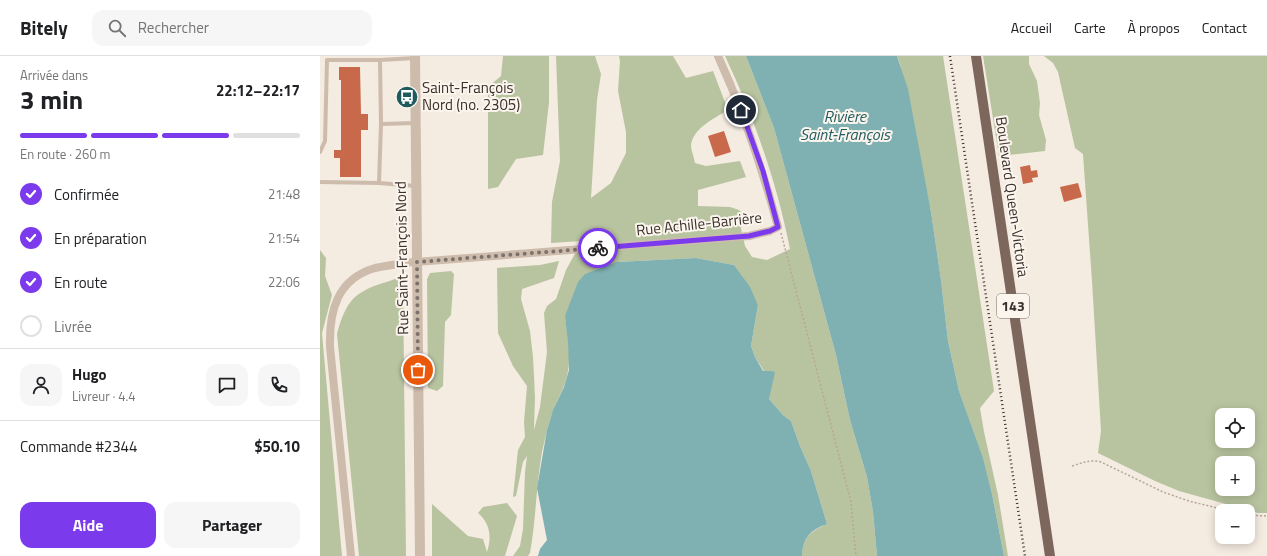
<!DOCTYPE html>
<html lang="fr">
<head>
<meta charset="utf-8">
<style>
  body { margin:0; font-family:"Titillium Web",sans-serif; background:#f6f6f6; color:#202124; height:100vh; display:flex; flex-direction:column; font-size:15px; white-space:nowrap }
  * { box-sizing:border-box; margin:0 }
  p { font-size:13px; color:#757577 }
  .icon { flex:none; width:22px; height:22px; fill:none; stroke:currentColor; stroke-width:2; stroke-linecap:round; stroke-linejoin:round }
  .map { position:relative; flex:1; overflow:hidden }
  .side { display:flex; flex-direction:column; background:#fff; width:320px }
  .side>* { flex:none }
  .controls { position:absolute; left:895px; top:352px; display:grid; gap:8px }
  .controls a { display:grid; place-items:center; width:40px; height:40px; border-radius:8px; background:#fff; box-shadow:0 2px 10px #0003; font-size:20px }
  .pin { position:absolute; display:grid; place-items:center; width:34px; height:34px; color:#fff; margin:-17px; border:2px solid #fff; border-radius:50%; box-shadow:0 1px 4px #0007 }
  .courier { position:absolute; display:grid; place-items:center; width:40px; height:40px; margin:-20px; border:3px solid #7c3aed; border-radius:50%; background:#fff; color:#222; box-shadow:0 1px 5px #0007 }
  .headline em { font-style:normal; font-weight:700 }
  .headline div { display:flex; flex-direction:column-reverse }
  .headline { display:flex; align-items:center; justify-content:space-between; height:68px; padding:0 20px }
  h1 { font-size:26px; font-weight:700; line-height:30px }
  .bar { display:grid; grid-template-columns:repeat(4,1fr); gap:6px 4px; align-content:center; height:48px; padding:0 20px }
  .bar i { height:5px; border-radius:3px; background:#e0e0e0 }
  .bar .active { background:#7c3aed }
  .bar p { grid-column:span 4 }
  .line { display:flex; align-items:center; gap:10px; padding:0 20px; border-top:1px solid #e0e0e0 }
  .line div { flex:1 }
  .round { display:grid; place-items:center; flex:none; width:42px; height:42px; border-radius:12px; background:#f6f6f6 }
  ol { padding:0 20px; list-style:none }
  li { display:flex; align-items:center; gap:12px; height:44px }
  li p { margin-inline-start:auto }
  li .icon { padding:4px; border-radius:50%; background:#7c3aed; color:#fff; stroke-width:4 }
  li:last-child { color:#757577 }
  li i { width:22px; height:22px; border:2px solid #e0e0e0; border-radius:50% }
  .button { display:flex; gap:8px; margin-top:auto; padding:8px 20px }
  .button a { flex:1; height:46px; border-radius:12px; background:#7c3aed; color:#fff; font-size:16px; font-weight:700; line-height:46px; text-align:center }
  .button a+a { background:#f6f6f6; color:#202124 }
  header { display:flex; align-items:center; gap:24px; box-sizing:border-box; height:56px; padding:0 20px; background:#fff; border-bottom:1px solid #e0e0e0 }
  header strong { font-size:19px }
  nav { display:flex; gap:22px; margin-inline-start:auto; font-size:14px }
  .search { width:280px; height:36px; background:#f6f6f6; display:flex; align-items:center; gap:10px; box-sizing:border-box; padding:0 14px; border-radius:12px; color:#757577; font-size:15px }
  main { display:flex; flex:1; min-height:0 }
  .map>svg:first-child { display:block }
  .green { fill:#b8c4a0; fill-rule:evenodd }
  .water { fill:#7fb0b2 }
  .building { fill:#c8694b }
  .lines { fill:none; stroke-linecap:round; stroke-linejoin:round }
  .path { stroke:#b9a596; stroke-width:1.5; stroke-dasharray:2 2; stroke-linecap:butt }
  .service { stroke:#cdbbac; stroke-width:4 }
  .minor { stroke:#cdbbac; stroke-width:8 }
  .tertiary { stroke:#cdbbac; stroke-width:10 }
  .primary { stroke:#7d675c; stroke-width:10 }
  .rail { stroke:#3b302b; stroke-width:2.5; stroke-dasharray:1 3; stroke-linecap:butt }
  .done { stroke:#7c716b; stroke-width:4; stroke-dasharray:0 7.2 }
  .route { stroke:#7c3aed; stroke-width:5 }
  .labels { text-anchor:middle; stroke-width:4; stroke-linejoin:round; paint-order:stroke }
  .shield { fill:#fbf5ee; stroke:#756b66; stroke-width:1 }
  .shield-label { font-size:14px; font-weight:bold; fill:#3b302b }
  .poi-label { font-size:15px; fill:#3b302b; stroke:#fbf5ee; text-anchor:start }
  .street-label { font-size:15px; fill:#3b302b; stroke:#fbf5ee }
  .water-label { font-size:16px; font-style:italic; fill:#1f5a5e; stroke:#fbf5ee }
</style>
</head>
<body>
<header>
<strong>Bitely</strong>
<div class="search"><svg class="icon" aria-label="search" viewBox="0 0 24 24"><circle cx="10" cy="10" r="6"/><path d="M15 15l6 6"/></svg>Rechercher</div>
<nav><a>Accueil</a><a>Carte</a><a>À propos</a><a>Contact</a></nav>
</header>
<main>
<section class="side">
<div class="headline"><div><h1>3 min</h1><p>Arrivée dans</p></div><em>22:12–22:17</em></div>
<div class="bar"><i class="active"></i><i class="active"></i><i class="active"></i><i></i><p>En route · 260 m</p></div>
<ol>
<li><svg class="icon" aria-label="check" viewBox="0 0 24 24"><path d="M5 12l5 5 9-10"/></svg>Confirmée<p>21:48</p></li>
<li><svg class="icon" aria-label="check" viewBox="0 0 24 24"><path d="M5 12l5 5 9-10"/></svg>En préparation<p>21:54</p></li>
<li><svg class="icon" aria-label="check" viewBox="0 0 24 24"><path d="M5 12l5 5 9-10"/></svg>En route<p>22:06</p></li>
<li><i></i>Livrée</li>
</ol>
<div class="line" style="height:72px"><a class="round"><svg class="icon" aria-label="person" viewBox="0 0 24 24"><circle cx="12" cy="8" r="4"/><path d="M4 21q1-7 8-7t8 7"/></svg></a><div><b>Hugo</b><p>Livreur · 4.4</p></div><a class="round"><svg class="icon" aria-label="chat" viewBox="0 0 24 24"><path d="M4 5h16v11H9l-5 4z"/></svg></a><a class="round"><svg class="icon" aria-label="phone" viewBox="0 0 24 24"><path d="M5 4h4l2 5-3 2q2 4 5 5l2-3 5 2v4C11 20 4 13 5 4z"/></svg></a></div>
<div class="line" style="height:52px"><div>Commande #2344</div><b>$50.10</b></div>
<div class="button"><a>Aide</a><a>Partager</a></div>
</section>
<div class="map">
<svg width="947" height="500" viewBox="0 0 947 500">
  <rect width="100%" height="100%" fill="#f4ebe1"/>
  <g class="green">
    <polygon points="183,0 229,0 229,46 223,99 196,103 178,131 168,133 168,31 181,20"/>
    <path d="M 236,0 L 275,0 L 281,18 L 277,44 L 271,142 L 291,127 L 306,97 L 306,76 L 298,35 L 300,5 L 299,0 L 353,0 L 366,22 L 393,15 L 408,54 C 395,62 371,73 371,91 C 372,96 374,102 375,107 L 386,110 L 420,105 L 426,121 L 378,134 L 378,150 L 410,151 L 419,154 L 432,166 L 420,168 L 425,190 L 432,201 L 447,204 L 470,193 C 457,127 434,61 405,0 L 426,0 L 454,72 L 516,299 L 530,364 L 547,421 L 553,456 L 557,500 L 482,500 C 483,481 491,475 507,468 L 491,415 L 480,390 L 471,365 L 463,359 L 449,343 L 451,315 L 444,315 L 435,301 L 431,290 L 438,249 L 414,209 L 376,202 L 297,206 L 245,260 C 247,277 251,299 248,315 C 246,330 238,341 233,355 C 228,368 225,383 222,396 C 216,430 216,464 210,497 L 208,500 L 193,500 L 200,490 L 203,473 L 205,416 L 207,400 L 203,406 L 196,440 L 193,441 L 198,394 L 205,381 L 204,366 L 207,330 L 193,310 L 178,277 L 177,212 L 220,209 L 239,205 L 234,222 L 202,233 L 201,243 L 210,275 L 213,301 L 215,341 L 214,374 L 220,351 L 227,296 L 224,257 L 227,250 L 236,243 L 246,214 L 262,185 L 231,187 L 232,146 L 240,105 Z"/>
    <polygon points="577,0 623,0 674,335 660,352 664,376 678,439 688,500 684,500 672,438 663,403 639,335 628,285 621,224 611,156 580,8"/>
    <polygon points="663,0 709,0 709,8 717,25 720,47 719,59 726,84 725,95 679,100"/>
    <path d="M 724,0 L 947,0 L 947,457 L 938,457 L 859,435 L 835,425 L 778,397 L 781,375 L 772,225 L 763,98 L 755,92 L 738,16 L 733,7 ZM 902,359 L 928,359 L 928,385 L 902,385 ZM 902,407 L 928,407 L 928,433 L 902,433 Z"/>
    <polygon points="0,194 6,202 5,220 12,239 2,277 22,500 0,500"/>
    <polygon points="131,215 134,218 131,259 125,266 123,330 117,335 108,332 107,223 110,217"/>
    <path d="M 75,223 L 83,224 L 86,500 L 39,500 L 17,278 C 21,263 27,244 42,236 C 51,230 64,227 75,223 Z"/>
    <path d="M 187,447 L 197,460 L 185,500 L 112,500 L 112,448 L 148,480 L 163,483 L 167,496 C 172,481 170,467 158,457 L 163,451 Z"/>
  </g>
  <g class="water">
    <polygon points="426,0 577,0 588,33 611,156 621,224 628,285 639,335 663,402 672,438 684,500 557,500 553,456 547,421 530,364 516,299 454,72"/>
    <path d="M 376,202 L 414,209 L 430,231 L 438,249 L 431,290 L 435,301 L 443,315 L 451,315 L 455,316 L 449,343 L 463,359 L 471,365 L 480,390 L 491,415 L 507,468 C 490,474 483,482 482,500 L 218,500 L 220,493 L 227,484 L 217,432 L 227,374 L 233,354 L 244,331 L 249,314 L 248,287 L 245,260 L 258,226 L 265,218 L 297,206 Z"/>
  </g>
  <g class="building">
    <polygon points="19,11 40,11 41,58 48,58 48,74 41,74 41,121 20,121 20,102 14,102 14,94 21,94 21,24 19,24"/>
    <polygon points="404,75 411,96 395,101 388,80"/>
    <polygon points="710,109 711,115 717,114 718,121 712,122 713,126 703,128 700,111"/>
    <polygon points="758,127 762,141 744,146 740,131"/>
  </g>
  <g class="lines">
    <g class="path">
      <polyline points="461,177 531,446 536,500"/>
      <path d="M 752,410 C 762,407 770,403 781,406 L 843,436 L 869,445 L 909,455"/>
      <polyline points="928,459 947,460"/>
    </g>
    <g class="service">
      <polyline points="95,2 60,4 61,68 59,127 96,130"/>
      <polyline points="61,68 95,67"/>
      <polyline points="0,96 5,85 7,4 60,4"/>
      <polyline points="0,126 59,127"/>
    </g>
    <path class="minor" d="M 31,500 L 10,291 C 9,255 17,223 55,212 C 64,210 74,209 83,207 L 429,180 L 450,175 L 458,171 C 442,111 424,57 398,0"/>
    <polyline class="tertiary" points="95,0 100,500"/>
    <polyline class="primary" points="656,0 730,500"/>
    <polyline class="rail" points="630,0 705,500"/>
  </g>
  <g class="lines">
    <polyline class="done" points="98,314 97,206 278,192"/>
    <polyline class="route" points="278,192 429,180 450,175 458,171 443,115 421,54"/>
  </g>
  <defs>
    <g id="bus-disc" transform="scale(1.15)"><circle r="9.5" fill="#1f5a5e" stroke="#fbf5ee"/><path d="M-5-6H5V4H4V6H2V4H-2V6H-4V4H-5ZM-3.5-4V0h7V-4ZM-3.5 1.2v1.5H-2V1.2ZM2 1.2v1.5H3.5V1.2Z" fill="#fff"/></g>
  </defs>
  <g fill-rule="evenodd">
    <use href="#bus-disc" x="87" y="41"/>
  </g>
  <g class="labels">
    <rect class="shield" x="677" y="238" width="32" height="24" rx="3"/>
    <g class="shield-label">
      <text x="693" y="255">143</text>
    </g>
    <g class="poi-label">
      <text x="102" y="37">Saint-François<tspan x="102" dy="17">Nord (no. 2305)</tspan></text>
    </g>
    <g class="street-label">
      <text transform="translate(692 141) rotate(82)" y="5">Boulevard Queen-Victoria</text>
      <text transform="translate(379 168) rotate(-6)" y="5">Rue Achille-Barrière</text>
      <text transform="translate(82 202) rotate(-91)" y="5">Rue Saint-François Nord</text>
    </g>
    <g class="water-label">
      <text x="525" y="66">Rivière<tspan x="525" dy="18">Saint-François</tspan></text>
    </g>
  </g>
</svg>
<div class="controls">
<a><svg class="icon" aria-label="locate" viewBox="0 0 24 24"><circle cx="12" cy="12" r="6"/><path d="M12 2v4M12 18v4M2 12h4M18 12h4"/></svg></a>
<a>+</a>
<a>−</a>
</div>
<div class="pin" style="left:98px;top:314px;background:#ea580c"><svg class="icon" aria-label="bag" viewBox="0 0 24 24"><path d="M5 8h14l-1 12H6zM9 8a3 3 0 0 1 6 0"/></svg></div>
<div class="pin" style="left:421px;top:54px;background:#1f2937"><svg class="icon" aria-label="home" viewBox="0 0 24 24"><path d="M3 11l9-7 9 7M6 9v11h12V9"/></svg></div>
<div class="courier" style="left:278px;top:192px"><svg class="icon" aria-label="bike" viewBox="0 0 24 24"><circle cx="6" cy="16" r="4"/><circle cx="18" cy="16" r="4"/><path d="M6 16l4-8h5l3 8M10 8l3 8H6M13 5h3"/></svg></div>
</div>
</main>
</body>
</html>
